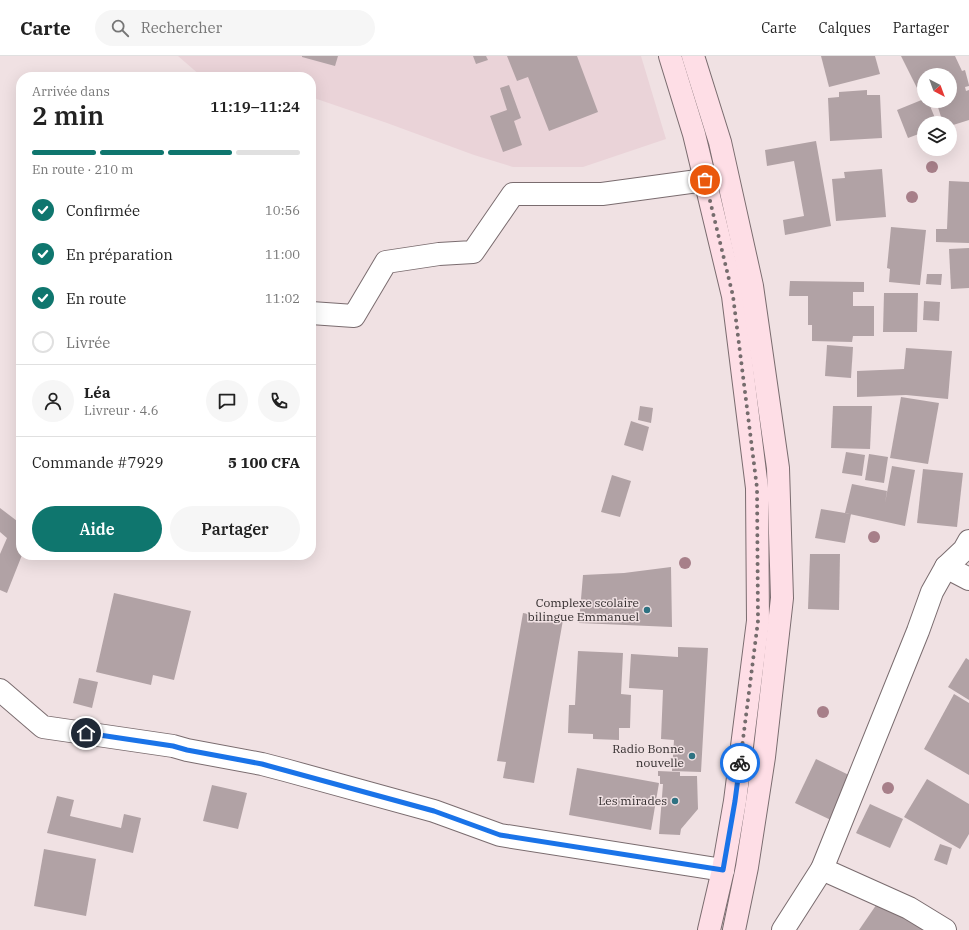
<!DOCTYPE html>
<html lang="fr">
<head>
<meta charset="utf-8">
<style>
  body { margin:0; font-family:"IBM Plex Serif",serif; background:#f6f6f6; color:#222; height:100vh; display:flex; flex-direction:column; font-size:15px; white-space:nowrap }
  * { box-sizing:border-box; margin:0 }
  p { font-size:13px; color:#767676 }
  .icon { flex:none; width:22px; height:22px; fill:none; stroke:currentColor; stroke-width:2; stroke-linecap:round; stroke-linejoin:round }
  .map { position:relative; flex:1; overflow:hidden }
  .panel { position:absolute; left:16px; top:16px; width:300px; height:488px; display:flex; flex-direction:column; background:#fff; border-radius:16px; box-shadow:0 4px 16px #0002 }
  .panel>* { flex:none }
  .needle { width:26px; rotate:139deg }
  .fabs { position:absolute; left:917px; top:12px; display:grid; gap:8px }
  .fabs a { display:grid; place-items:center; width:40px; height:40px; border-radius:50%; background:#fff; box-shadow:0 4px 16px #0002; font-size:20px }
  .pin { position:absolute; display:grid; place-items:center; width:34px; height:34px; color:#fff; margin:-17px; border:2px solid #fff; border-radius:50%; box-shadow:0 1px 4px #0007 }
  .courier { position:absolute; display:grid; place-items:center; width:40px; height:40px; margin:-20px; border:3px solid #1a73e8; border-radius:50%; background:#fff; color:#222; box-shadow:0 1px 5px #0007 }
  .headline em { font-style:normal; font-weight:600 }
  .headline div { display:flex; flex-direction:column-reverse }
  .headline { display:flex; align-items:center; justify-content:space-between; height:68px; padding:0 16px }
  h1 { font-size:26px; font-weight:600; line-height:30px }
  .bar { display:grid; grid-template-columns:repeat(4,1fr); gap:6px 4px; align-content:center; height:48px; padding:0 16px }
  .bar i { height:5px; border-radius:3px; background:#e0e0e0 }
  .bar .active { background:#0f766e }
  .bar p { grid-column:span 4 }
  .line { display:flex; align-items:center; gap:10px; padding:0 16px; border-top:1px solid #e0e0e0 }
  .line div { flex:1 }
  .round { display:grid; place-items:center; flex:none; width:42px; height:42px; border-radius:21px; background:#f6f6f6 }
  ol { padding:0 16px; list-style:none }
  li { display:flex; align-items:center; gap:12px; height:44px }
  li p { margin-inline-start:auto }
  li .icon { padding:4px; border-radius:50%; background:#0f766e; color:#fff; stroke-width:4 }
  li:last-child { color:#767676 }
  li i { width:22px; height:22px; border:2px solid #e0e0e0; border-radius:50% }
  .cta { display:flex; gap:8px; margin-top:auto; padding:8px 16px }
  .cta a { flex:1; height:46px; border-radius:24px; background:#0f766e; color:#fff; font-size:16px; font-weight:600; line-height:46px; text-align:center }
  .cta a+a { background:#f6f6f6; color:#222 }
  header { display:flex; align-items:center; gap:24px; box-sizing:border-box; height:56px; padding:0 20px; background:#fff; border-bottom:1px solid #e0e0e0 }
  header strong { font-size:19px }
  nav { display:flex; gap:22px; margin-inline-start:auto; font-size:14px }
  .search { width:280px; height:36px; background:#f6f6f6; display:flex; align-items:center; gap:10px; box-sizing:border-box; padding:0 14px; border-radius:22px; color:#767676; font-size:15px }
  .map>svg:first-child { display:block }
  .built { fill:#ead3d8 }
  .building { fill:#b1a2a5 }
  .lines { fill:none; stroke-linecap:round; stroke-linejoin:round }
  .minor-casing { stroke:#7a6c6f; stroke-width:24 }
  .secondary-casing { stroke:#7a6c6f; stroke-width:24 }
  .minor { stroke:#fff; stroke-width:22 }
  .secondary { stroke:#fedee6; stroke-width:22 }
  .tree { fill:#a77f89 }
  .done { stroke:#756c6d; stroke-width:4; stroke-dasharray:0 7.2 }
  .route { stroke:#1a73e8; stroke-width:5 }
  .poi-dot { fill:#2e7282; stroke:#f0e1e3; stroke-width:1.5 }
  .labels { text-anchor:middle; stroke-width:3; stroke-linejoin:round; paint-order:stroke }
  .poi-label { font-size:12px; fill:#332d2e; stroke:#f0e1e3; text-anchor:end }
</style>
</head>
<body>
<header>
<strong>Carte</strong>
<div class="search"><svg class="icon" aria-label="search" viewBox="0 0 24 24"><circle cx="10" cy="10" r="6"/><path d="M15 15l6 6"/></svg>Rechercher</div>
<nav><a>Carte</a><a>Calques</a><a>Partager</a></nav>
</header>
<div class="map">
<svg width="969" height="874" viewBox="0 0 969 874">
  <rect width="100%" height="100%" fill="#f0e1e3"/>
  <polygon class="built" points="178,0 641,0 666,83 583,111 513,111 474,99 387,67 311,41 311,21 207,21 201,20"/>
  <g class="building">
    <polygon points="302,0 338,0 335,10 302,1"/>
    <polygon points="473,0 486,0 488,4 476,8"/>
    <polygon points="507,0 577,0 598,56 549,75 528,21 517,25"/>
    <polygon points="821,0 875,0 880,18 829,31"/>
    <polygon points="901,0 955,0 962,15 965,14 969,29 969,30 965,31 966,35 969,34 969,64 950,70 950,67 943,67 936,45 950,45 950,19 924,19 924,33 919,36"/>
    <polygon points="509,29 521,62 514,65 522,89 503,96 490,60 507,54 500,32"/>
    <polygon points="867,34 867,39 880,39 882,82 830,85 828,42 839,41 839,36"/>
    <polygon points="924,43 924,45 928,45 937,67 924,67 924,76 908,82 897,54"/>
    <polygon points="816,85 831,170 785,179 783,164 804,160 794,105 767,110 765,94"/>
    <polygon points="882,113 886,161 836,165 832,123 845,122 844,116"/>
    <polygon points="949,125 969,126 969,187 936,186 936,173 947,173"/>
    <polygon points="891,171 926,174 920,229 889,226 890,213 887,212"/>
    <polygon points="969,192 969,232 951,233 949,193"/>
    <polygon points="927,218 942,218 941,229 926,228"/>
    <polygon points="790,225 864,226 864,236 853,236 853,250 874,250 874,280 853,280 852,286 812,285 812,269 808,269 808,240 789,240"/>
    <polygon points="884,237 918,237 917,276 883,276"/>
    <polygon points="924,245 940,246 939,265 923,264"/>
    <polygon points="827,289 853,291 851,322 825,320"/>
    <polygon points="906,292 952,295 948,343 906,339 857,341 857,315 904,313"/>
    <polygon points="901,341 939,347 928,408 890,402"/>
    <polygon points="640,350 653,352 651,367 638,364"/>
    <polygon points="833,350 872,350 870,393 831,392"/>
    <polygon points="631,365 649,371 643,395 624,389"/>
    <polygon points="846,396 865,399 862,420 842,417"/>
    <polygon points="869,398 888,401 884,427 865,424"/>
    <polygon points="892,410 915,414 905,470 845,457 852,428 887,435 885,447"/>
    <polygon points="923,413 963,417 957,471 917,467"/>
    <polygon points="612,419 631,425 620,461 601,456"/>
    <polygon points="0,452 21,468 21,499 22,499 7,537 0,534 0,498 7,482 0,476"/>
    <polygon points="821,453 851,458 845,487 815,482"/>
    <polygon points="810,498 840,498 839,554 808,553"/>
    <polygon points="671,511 672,571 579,567 583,519 624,517"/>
    <polygon points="114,537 191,555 174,624 153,619 151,629 96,616"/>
    <polygon points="523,557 563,564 534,727 503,722 506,706 497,705"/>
    <polygon points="678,591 708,592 701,716 672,715 674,684 661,683 663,634 629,632 631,598 678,601"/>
    <polygon points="578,595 623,597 621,638 631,639 630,672 619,672 619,684 593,683 593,678 568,677 569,649 575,649"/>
    <polygon points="966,602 969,604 969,644 948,631"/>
    <polygon points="79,622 98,626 92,652 73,647"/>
    <polygon points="954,638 969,647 969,719 924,693"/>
    <polygon points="816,703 853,721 833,765 795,747"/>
    <polygon points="577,712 659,727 651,774 569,759"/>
    <polygon points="658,715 680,716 680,720 697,720 698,753 681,773 680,779 659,778 663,728 660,728 660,720 658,720"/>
    <polygon points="927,723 969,748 969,778 960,793 904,761"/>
    <polygon points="212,729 247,737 238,773 203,765"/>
    <polygon points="57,740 74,744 70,760 121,772 124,758 141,762 133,797 47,777"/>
    <polygon points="870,748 903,763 890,792 856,777"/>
    <polygon points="940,788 952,792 947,809 934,804"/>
    <polygon points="44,793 96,803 86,860 34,850"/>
    <polygon points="881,842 924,874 859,874"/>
  </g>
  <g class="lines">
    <g class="minor-casing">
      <g id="minor">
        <polyline points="311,257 354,260 386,206 439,198 473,196 513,138 602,138 705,124"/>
        <polyline points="946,511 969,523"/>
        <polyline points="0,634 43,671 173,690 187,694 262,708 285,714 434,755 500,779 723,814"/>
        <polyline points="822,813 909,852 945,874"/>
        <polyline points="783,874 822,813 918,575 932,536 946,511 964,494 969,485"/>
      </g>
    </g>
    <g class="secondary-casing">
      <g id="secondary">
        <polyline points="670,0 694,78 733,240 757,432 758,565 735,745 723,814 709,874"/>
        <polyline points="693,0 720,86 752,230 778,412 782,542 764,701 747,811 734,874"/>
      </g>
    </g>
    <use href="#minor" class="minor"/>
    <use href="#secondary" class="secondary"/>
  </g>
  <g class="tree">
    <circle cx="932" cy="111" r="6"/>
    <circle cx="912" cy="141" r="6"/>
    <circle cx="874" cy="481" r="6"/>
    <circle cx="685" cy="507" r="6"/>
    <circle cx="823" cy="656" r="6"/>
    <circle cx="888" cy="732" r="6"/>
  </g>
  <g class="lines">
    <polyline class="done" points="705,124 733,240 757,432 758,565 740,707"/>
    <polyline class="route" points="86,677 173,690 187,694 262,708 434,755 500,779 723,814 735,745 740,707"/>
  </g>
  <g class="poi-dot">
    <circle cx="647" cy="554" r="4"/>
    <circle cx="692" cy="700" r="4"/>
    <circle cx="675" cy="745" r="4"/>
  </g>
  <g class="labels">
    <g class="poi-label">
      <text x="639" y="551">Complexe scolaire<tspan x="639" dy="14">bilingue Emmanuel</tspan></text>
      <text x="684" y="697">Radio Bonne<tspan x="684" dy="14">nouvelle</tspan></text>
      <text x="667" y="749">Les mirades</text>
    </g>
  </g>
</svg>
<div class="fabs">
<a><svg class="needle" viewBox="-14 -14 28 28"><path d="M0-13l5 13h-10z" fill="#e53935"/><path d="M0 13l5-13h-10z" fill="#767676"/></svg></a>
<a><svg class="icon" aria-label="layers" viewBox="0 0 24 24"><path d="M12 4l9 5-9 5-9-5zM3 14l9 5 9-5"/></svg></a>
</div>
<div class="pin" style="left:705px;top:124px;background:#ea580c"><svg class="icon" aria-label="bag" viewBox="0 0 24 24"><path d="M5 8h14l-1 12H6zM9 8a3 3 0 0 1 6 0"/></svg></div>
<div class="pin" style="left:86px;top:677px;background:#1f2937"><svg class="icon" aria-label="home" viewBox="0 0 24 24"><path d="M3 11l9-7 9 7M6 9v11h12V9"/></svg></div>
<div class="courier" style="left:740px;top:707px"><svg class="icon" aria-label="bike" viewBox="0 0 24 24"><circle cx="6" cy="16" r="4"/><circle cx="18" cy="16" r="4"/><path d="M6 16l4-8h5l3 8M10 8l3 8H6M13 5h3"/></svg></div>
<section class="panel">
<div class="headline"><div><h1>2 min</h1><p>Arrivée dans</p></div><em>11:19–11:24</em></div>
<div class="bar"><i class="active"></i><i class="active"></i><i class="active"></i><i></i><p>En route · 210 m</p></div>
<ol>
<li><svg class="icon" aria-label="check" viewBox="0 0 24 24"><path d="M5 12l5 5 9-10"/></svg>Confirmée<p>10:56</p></li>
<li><svg class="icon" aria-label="check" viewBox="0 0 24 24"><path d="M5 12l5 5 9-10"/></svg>En préparation<p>11:00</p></li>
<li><svg class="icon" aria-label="check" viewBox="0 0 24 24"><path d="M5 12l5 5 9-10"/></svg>En route<p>11:02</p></li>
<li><i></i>Livrée</li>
</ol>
<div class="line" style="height:72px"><a class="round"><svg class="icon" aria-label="person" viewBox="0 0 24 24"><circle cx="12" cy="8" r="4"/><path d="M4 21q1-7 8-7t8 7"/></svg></a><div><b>Léa</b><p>Livreur · 4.6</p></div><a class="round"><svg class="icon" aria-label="chat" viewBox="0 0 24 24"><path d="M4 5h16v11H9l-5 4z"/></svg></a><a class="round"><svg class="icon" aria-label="phone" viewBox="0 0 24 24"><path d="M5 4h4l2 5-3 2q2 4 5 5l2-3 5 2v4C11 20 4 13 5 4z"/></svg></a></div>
<div class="line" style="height:52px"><div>Commande #7929</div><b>5 100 CFA</b></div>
<div class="cta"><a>Aide</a><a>Partager</a></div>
</section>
</div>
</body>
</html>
